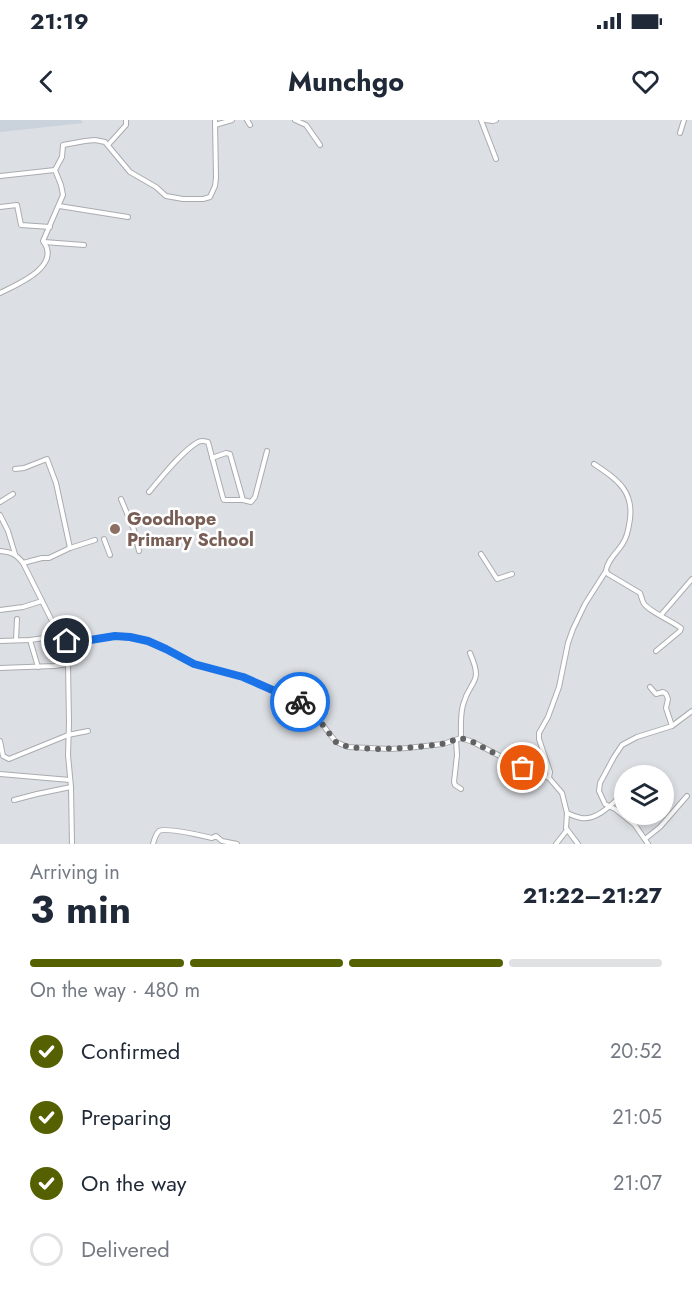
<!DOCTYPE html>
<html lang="en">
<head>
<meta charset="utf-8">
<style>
  body { margin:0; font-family:Jost,sans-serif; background:#f6f6f7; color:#1f2937; height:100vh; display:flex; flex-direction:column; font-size:22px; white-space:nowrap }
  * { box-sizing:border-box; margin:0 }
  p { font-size:20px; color:#747a83 }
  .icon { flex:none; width:33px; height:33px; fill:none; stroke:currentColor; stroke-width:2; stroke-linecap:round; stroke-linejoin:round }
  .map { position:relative; height:724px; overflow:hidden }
  .details { display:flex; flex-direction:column; background:#fff; flex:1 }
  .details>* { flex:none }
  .tools { position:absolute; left:614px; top:645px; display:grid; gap:12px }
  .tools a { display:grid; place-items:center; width:60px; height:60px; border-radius:50%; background:#fff; box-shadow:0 3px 9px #0003; font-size:30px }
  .pin { position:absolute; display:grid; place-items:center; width:51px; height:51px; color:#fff; margin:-26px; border:3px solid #fff; border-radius:50%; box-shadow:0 2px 6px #0007 }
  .courier { position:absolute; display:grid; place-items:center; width:60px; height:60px; margin:-30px; border:4px solid #1a73e8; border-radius:50%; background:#fff; color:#222; box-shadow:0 2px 8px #0007 }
  .overview em { font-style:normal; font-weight:700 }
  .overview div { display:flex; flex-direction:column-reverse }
  .overview { display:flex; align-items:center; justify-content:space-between; height:102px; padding:0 30px }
  h1 { font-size:39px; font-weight:700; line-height:45px }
  .bar { display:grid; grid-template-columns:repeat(4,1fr); gap:9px 6px; align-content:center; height:72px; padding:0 30px }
  .bar i { height:8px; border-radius:4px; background:#e0e1e3 }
  .bar .selected { background:#556101 }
  .bar p { grid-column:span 4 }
  ol { padding:0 30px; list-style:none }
  li { display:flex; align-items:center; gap:18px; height:66px }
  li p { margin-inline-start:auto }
  li .icon { padding:6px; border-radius:50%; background:#556101; color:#fff; stroke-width:4 }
  li:last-child { color:#747a83 }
  li i { width:33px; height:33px; border:3px solid #e0e1e3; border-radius:50% }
  .status { display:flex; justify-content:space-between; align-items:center; height:42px; padding:0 30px; background:#fff; direction:ltr }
  .status svg { height:16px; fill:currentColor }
  header { display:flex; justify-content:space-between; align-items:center; height:78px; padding:0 30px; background:#fff; font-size:27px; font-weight:700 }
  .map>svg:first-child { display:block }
  .built { fill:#cad2dc }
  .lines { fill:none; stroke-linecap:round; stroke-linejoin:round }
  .street-casing { stroke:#a9acaf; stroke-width:6 }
  .street { stroke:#fff; stroke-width:4 }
  .done { stroke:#606264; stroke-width:6; stroke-dasharray:0 10.8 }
  .route { stroke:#1a73e8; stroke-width:8 }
  .education-dot { fill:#8d6e63; stroke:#fff; stroke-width:2 }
  .labels { text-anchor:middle; stroke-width:5; stroke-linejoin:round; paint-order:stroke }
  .education-label { font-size:18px; font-weight:bold; fill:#785e54; stroke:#fff; text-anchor:start }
</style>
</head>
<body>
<div class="status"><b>21:19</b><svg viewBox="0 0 49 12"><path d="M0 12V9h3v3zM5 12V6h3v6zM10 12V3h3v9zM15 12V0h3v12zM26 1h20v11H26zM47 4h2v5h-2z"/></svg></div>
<header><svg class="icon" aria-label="back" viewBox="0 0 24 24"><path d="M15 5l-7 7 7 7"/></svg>Munchgo<svg class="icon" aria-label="heart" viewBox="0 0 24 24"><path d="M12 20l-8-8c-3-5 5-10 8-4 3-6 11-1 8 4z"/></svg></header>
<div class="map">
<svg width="692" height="724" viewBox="0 0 692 724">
  <rect width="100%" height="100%" fill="#dcdfe3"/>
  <polygon class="built" points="0,0 81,0 83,3 0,12"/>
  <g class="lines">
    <g class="street-casing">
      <g id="street">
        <polyline points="247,0 250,5"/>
        <polyline points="295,0 306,5 320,25"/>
        <polyline points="481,0 496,39"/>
        <polyline points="485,0 493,1 496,0"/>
        <polyline points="215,5 232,0"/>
        <polyline points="680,13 684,0"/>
        <polyline points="108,25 126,5 126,0"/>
        <polyline points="0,56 55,50"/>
        <polyline points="59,86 128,97"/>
        <polyline points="0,87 17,85 21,105 50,107"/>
        <polyline points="44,122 84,125"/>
        <path d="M 0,173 C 18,164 62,146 43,121 L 63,75 L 61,65 L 55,50 L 62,37 L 63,25 L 85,21 L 95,20 L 105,22 L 130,52 L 156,67 L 166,76 L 183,79 L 203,79 L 210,77 L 215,66 L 216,58 L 215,0"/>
        <polyline points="212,338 226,333 230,334 243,380"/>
        <polyline points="15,349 24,348 47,339 56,363 70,428"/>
        <path d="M 149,372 C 161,358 182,331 198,322 C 203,320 203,321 208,322 L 223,378 L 224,380 L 243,380 L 251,382 L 255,377 L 267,331"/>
        <polyline points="121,379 134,410 139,431"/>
        <polyline points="0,382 13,374"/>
        <polyline points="0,395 8,411 15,434"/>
        <polyline points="104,419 110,435"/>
        <path d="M 0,431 C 11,432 16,434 23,443 L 61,519 L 68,544 L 69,603 L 68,635 L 71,667 L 72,724"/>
        <polyline points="481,434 497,459 512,454"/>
        <polyline points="23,443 42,438 49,438 70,428 95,420"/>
        <path d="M 606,451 L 608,454 L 640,473 C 641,476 642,479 643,482 C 646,490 672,501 681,508 L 680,511 L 656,531"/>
        <polyline points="0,490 23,487 42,481"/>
        <polyline points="661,495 692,459"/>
        <polyline points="61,519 67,521 84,521 115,516 122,517 138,519 156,524 194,544 243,557 301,583 315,595 336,622 348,627 391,629 407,628 443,624 461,618 473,622 523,648 549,658 562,673 567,693 566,708 578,724"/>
        <polyline points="16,520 17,499"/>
        <polyline points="30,520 38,547"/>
        <polyline points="0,521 30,520 59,516"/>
        <polyline points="0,548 54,546 68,544"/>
        <polyline points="650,567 656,574 663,572 666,574 668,579 666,588 672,606"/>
        <path d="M 461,618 C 461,607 460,596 463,585 C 470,558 484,565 470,533"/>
        <polyline points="456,620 457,635 454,662 455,665 461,669"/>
        <polyline points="0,621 3,636 9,639 68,615 88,611"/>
        <polyline points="0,654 70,660"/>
        <path d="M 549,658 L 550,652 L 539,619 L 539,613 L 548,597 L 559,567 L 568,523 L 573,509 L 585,484 L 606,451 C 607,440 618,432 623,423 C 627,417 628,411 629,405 C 636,372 618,360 594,344"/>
        <polyline points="14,680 37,674 71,667"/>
        <path d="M 567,693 C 571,695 576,697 581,698 C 597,701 613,683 624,673"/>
        <polyline points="645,719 660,707 687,676"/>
        <path d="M 153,724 C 154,720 156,714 159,711 C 166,707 203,716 212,718 L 216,716 L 222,721 L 237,724"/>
        <polyline points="556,724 567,710"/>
        <polyline points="648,724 635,705 615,689 605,684 599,671 600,663 614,637 622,625 637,617 672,606 692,591"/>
      </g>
    </g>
    <use href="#street" class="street"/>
  </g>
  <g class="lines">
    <polyline class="done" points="300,582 308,588 315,595 336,622 348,627 375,629 407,628 442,624 461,618 473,622 523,648"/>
    <polyline class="route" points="67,521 84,521 115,516 130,517 148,521 166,529 194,544 243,557 300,582"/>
  </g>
  <circle class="education-dot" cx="115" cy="409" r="6"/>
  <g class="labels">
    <g class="education-label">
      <text x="127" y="405">Goodhope<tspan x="127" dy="21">Primary School</tspan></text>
    </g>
  </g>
</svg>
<div class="tools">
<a><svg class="icon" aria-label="layers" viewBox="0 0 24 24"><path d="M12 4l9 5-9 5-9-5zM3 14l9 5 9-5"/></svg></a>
</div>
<div class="pin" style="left:523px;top:648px;background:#ea580c"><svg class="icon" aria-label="bag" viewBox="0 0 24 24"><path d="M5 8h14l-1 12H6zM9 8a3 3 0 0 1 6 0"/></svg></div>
<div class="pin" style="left:67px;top:521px;background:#1f2937"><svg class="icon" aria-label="home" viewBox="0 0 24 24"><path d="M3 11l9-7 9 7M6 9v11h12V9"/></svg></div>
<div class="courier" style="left:300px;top:582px"><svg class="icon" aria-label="bike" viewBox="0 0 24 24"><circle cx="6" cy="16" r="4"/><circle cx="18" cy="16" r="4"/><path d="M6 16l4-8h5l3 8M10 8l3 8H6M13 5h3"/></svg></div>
</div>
<section class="details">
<div class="overview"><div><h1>3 min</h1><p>Arriving in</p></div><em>21:22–21:27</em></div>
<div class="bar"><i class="selected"></i><i class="selected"></i><i class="selected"></i><i></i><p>On the way · 480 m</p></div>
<ol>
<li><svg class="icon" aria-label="check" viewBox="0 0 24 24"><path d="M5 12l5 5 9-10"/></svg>Confirmed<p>20:52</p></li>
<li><svg class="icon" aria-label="check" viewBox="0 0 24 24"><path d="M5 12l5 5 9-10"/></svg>Preparing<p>21:05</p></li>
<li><svg class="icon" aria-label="check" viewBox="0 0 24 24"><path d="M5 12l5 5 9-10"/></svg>On the way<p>21:07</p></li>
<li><i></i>Delivered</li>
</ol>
</section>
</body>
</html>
